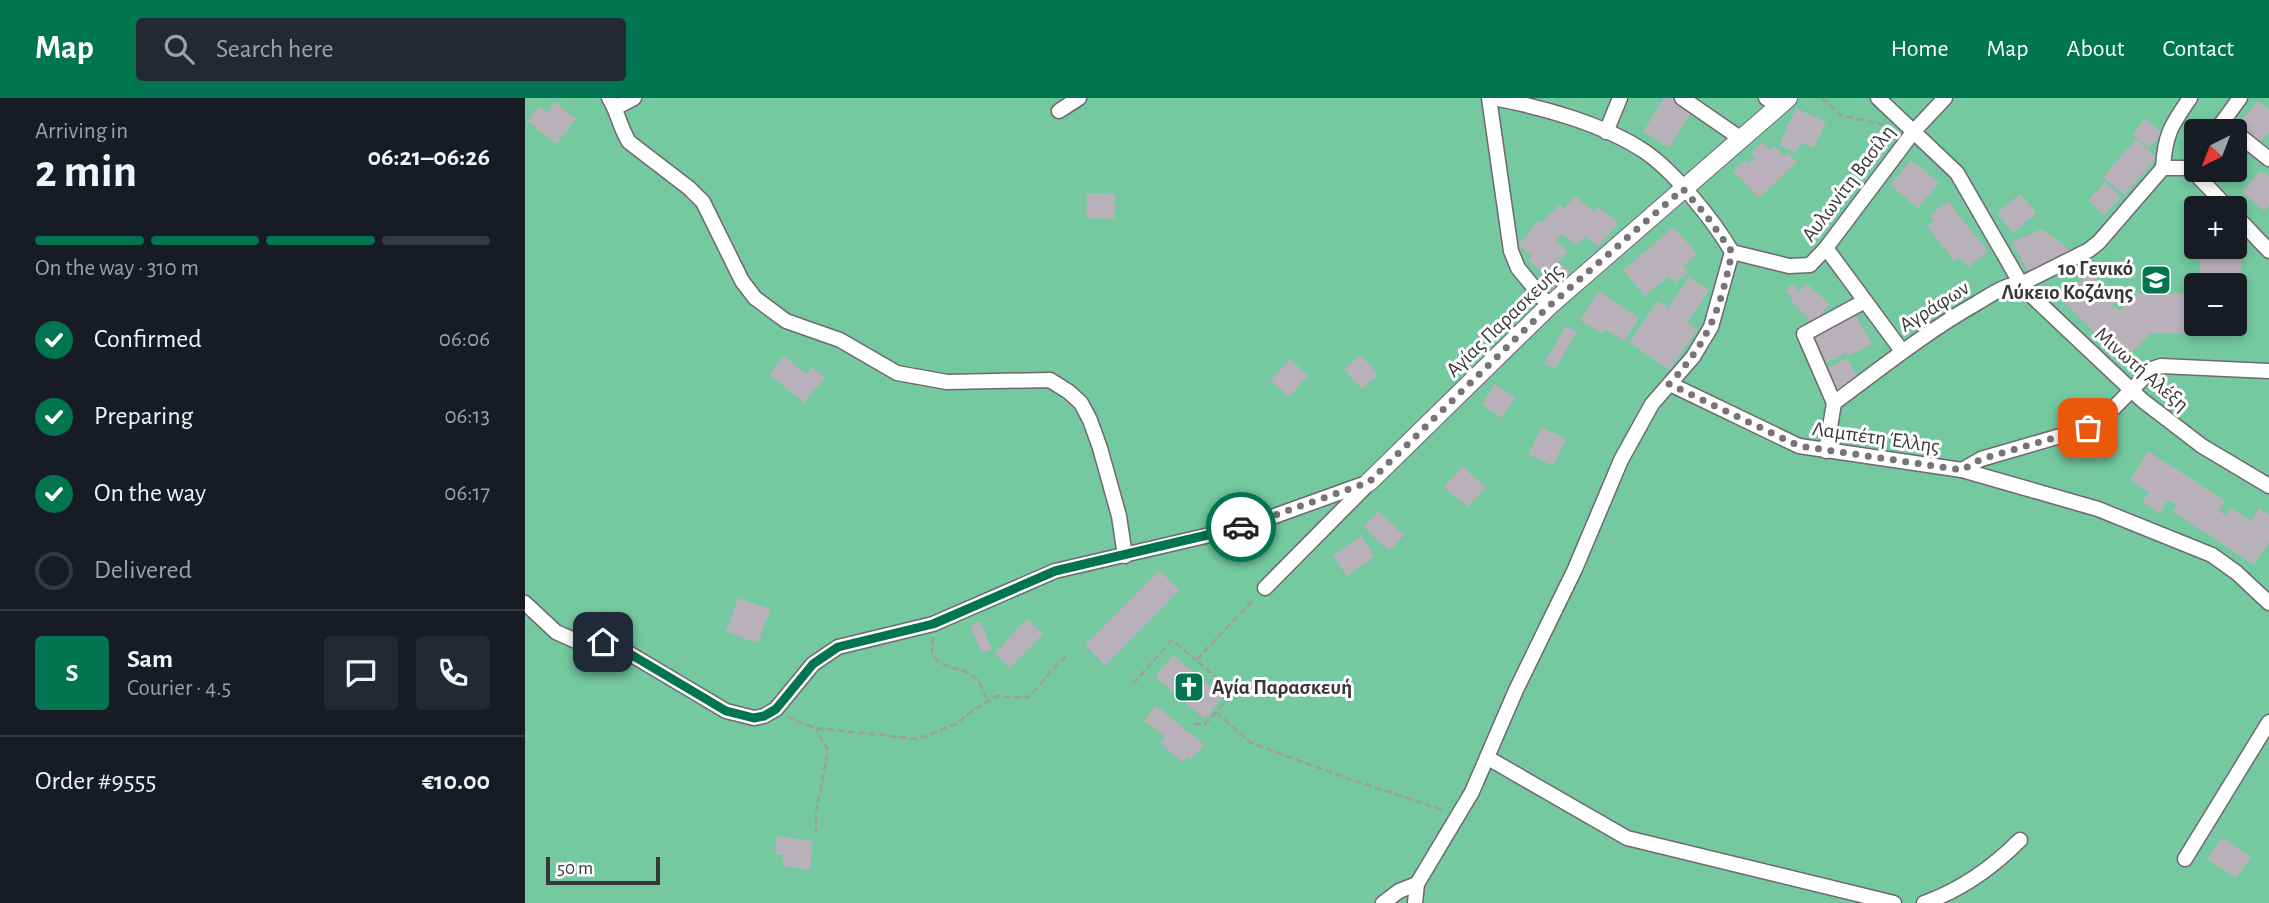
<!DOCTYPE html>
<html lang="en">
<head>
<meta charset="utf-8">
<style>
  body { margin:0; font-family:"Alegreya Sans",sans-serif; background:#242831; color:#f1f3f6; height:100vh; display:flex; flex-direction:column; font-size:26px; white-space:nowrap }
  * { box-sizing:border-box; margin:0 }
  p { font-size:23px; color:#9ea1a6 }
  .icon { flex:none; width:38px; height:38px; fill:none; stroke:currentColor; stroke-width:2; stroke-linecap:round; stroke-linejoin:round }
  .map { position:relative; flex:1; overflow:hidden }
  .side { display:flex; flex-direction:column; background:#171b24; width:525px }
  .side>* { flex:none }
  .needle { width:46px; rotate:222deg }
  .controls { position:absolute; left:1659px; top:21px; display:grid; gap:14px }
  .controls a { display:grid; place-items:center; width:63px; height:63px; border-radius:7px; background:#171b24; box-shadow:0 4px 10px #0003; font-size:35px }
  .scale { position:absolute; left:21px; bottom:18px; width:114px; box-sizing:border-box; padding-left:7px; border:4px solid #3a373a; border-top:0; font-size:19px; line-height:24px; white-space:nowrap; color:#3a373a; -webkit-text-stroke:5px #fff; paint-order:stroke }
  .pin { position:absolute; display:grid; place-items:center; width:60px; height:60px; color:#fff; margin:-30px; border-radius:14px; box-shadow:0 4px 10px #0006 }
  .courier { position:absolute; display:grid; place-items:center; width:70px; height:70px; margin:-35px; border:5px solid #007550; border-radius:50%; background:#fff; color:#222; box-shadow:0 2px 9px #0007 }
  .overview em { font-style:normal; font-weight:700 }
  .overview div { display:flex; flex-direction:column-reverse }
  .overview { display:flex; align-items:center; justify-content:space-between; height:119px; padding:0 35px }
  h1 { font-size:46px; font-weight:700; line-height:52px }
  .bar { display:grid; grid-template-columns:repeat(4,1fr); gap:10px 7px; align-content:center; height:84px; padding:0 35px }
  .bar i { height:9px; border-radius:5px; background:#363941 }
  .bar .on { background:#007550 }
  .bar p { grid-column:span 4 }
  .line { display:flex; align-items:center; gap:18px; padding:0 35px; border-top:2px solid #363941 }
  .line div { flex:1 }
  .round { display:grid; place-items:center; flex:none; width:74px; height:74px; border-radius:7px; background:#242831 }
  ol { padding:0 35px; list-style:none }
  li { display:flex; align-items:center; gap:21px; height:77px }
  li p { margin-inline-start:auto }
  li .icon { padding:7px; border-radius:50%; background:#007550; color:#fff; stroke-width:4 }
  li:last-child { color:#9ea1a6 }
  li i { width:38px; height:38px; border:4px solid #363941; border-radius:50% }
  header { display:flex; align-items:center; gap:42px; box-sizing:border-box; height:98px; padding:0 35px; background:#007550; color:#fff }
  header strong { font-size:33px }
  nav { display:flex; gap:38px; margin-inline-start:auto; font-size:24px }
  .search { width:490px; height:63px; background:#242831; display:flex; align-items:center; gap:18px; box-sizing:border-box; padding:0 24px; border-radius:7px; color:#9ea1a6; font-size:26px }
  main { display:flex; flex:1; min-height:0 }
  .map>svg:first-child { display:block }
  .green { fill:#74c9a1; fill-rule:evenodd }
  .building { fill:#b9b1b9 }
  .lines { fill:none; stroke-linecap:round; stroke-linejoin:round }
  .minor-casing { stroke:#6f686e; stroke-width:17 }
  .tertiary-casing { stroke:#6f686e; stroke-width:20 }
  .path { stroke:#a19ba0; stroke-width:2.5; stroke-dasharray:7 3.5; stroke-linecap:butt }
  .minor { stroke:#fff; stroke-width:14 }
  .tertiary { stroke:#fff; stroke-width:18 }
  .done { stroke:#787378; stroke-width:7; stroke-dasharray:0 12.6 }
  .route { stroke:#007550; stroke-width:9 }
  .labels { text-anchor:middle; stroke-width:6; stroke-linejoin:round; paint-order:stroke }
  .street-label { font-size:21px; fill:#3a373a; stroke:#fff }
  .poi-label { font-size:21px; font-weight:bold; fill:#3a373a; stroke:#fff; text-anchor:end }
</style>
</head>
<body>
<header>
<strong>Map</strong>
<div class="search"><svg class="icon" aria-label="search" viewBox="0 0 24 24"><circle cx="10" cy="10" r="6"/><path d="M15 15l6 6"/></svg>Search here</div>
<nav><a>Home</a><a>Map</a><a>About</a><a>Contact</a></nav>
</header>
<main>
<section class="side">
<div class="overview"><div><h1>2 min</h1><p>Arriving in</p></div><em>06:21–06:26</em></div>
<div class="bar"><i class="on"></i><i class="on"></i><i class="on"></i><i></i><p>On the way · 310 m</p></div>
<ol>
<li><svg class="icon" aria-label="check" viewBox="0 0 24 24"><path d="M5 12l5 5 9-10"/></svg>Confirmed<p>06:06</p></li>
<li><svg class="icon" aria-label="check" viewBox="0 0 24 24"><path d="M5 12l5 5 9-10"/></svg>Preparing<p>06:13</p></li>
<li><svg class="icon" aria-label="check" viewBox="0 0 24 24"><path d="M5 12l5 5 9-10"/></svg>On the way<p>06:17</p></li>
<li><i></i>Delivered</li>
</ol>
<div class="line" style="height:126px"><b class="round" style="background:#007550;color:#fff">S</b><div><b>Sam</b><p>Courier · 4.5</p></div><a class="round"><svg class="icon" aria-label="chat" viewBox="0 0 24 24"><path d="M4 5h16v11H9l-5 4z"/></svg></a><a class="round"><svg class="icon" aria-label="phone" viewBox="0 0 24 24"><path d="M5 4h4l2 5-3 2q2 4 5 5l2-3 5 2v4C11 20 4 13 5 4z"/></svg></a></div>
<div class="line" style="height:91px"><div>Order #9555</div><b>€10.00</b></div>
</section>
<div class="map">
<svg width="1744" height="805" viewBox="0 0 1744 805">
  <rect width="100%" height="100%" fill="#ebe3ea"/>
  <path class="green" d="M 0,0 L 1744,0 L 1744,805 L 0,805 ZM 1671,33 L 1710,33 L 1710,72 L 1671,72 ZM 1671,110 L 1710,110 L 1710,149 L 1671,149 ZM 1671,187 L 1710,187 L 1710,226 L 1671,226 Z"/>
  <g class="building">
    <polygon points="1139,0 1147,0 1167,13 1144,50 1118,34"/>
    <polygon points="1733,3 1744,12 1744,35 1735,45 1713,26"/>
    <polygon points="30,4 51,21 31,46 2,23 14,8 22,14"/>
    <polygon points="1271,10 1301,24 1289,50 1276,45 1271,55 1254,47"/>
    <polygon points="1620,21 1637,35 1624,50 1607,36"/>
    <polygon points="1611,41 1632,59 1599,97 1578,79"/>
    <polygon points="1238,44 1245,52 1250,48 1259,58 1263,55 1272,64 1234,100 1208,73 1220,62 1224,66 1230,60 1226,55"/>
    <polygon points="1386,62 1414,85 1393,110 1365,87"/>
    <polygon points="1736,72 1744,79 1744,108 1739,113 1717,94"/>
    <polygon points="1580,84 1596,99 1579,117 1563,102"/>
    <polygon points="562,95 590,96 589,121 561,120"/>
    <polygon points="1495,96 1512,115 1488,135 1472,115"/>
    <polygon points="1050,98 1070,114 1074,109 1093,125 1073,149 1060,138 1052,148 1037,136 1031,143 1043,153 1033,164 1045,173 1033,188 1003,162 1007,158 993,147 1014,122 1017,125 1034,106 1039,110"/>
    <polygon points="1423,103 1463,154 1443,169 1435,159 1429,163 1402,128 1410,122 1405,117"/>
    <polygon points="1149,129 1172,156 1158,168 1163,174 1150,185 1144,178 1120,198 1098,172"/>
    <polygon points="1517,131 1549,155 1505,178 1487,144"/>
    <polygon points="1675,149 1716,149 1715,233 1712,237 1626,235 1599,263 1536,202 1564,174 1593,201 1587,207 1595,213 1612,195 1662,196 1671,205 1671,226 1710,226 1710,187 1675,187"/>
    <polygon points="1164,179 1184,192 1162,225 1172,232 1144,272 1104,244 1133,203 1143,210"/>
    <polygon points="1281,185 1305,206 1288,225 1265,203 1268,200 1260,193 1267,186 1274,193"/>
    <polygon points="1074,193 1114,220 1099,243 1080,231 1077,236 1055,222"/>
    <polygon points="1329,214 1347,246 1323,258 1321,254 1302,265 1287,237"/>
    <polygon points="1041,228 1052,234 1030,271 1019,265"/>
    <polygon points="836,257 853,277 837,291 819,271"/>
    <polygon points="259,258 281,276 287,269 300,279 279,305 244,276"/>
    <polygon points="1322,260 1334,282 1312,293 1301,271"/>
    <polygon points="765,261 783,278 764,299 745,282"/>
    <polygon points="969,286 990,299 977,320 957,307"/>
    <polygon points="1017,329 1041,341 1028,368 1003,356"/>
    <polygon points="1623,353 1700,403 1694,413 1701,418 1706,410 1726,423 1734,410 1744,417 1744,444 1729,467 1648,414 1652,407 1643,402 1635,415 1617,404 1624,394 1605,382"/>
    <polygon points="937,368 961,389 943,409 919,389"/>
    <polygon points="853,413 879,437 864,453 839,429"/>
    <polygon points="836,438 850,458 822,478 808,458"/>
    <polygon points="634,472 654,492 580,568 560,547"/>
    <polygon points="213,500 245,511 233,545 201,534"/>
    <polygon points="502,521 518,536 485,570 470,555"/>
    <polygon points="455,523 467,551 457,555 445,528"/>
    <polygon points="648,557 698,599 680,621 630,579"/>
    <polygon points="631,607 679,647 666,662 662,658 657,664 635,645 640,639 619,622"/>
    <polygon points="252,738 288,743 285,772 257,768 259,757 250,756"/>
    <polygon points="1697,740 1726,759 1711,780 1682,761"/>
  </g>
  <g class="lines">
    <g class="minor-casing">
      <g id="minor">
        <path d="M 84,0 C 93,14 95,30 104,44 L 164,90 L 178,104 L 217,183 L 230,200 L 261,223 L 315,242 L 372,275 L 422,284 L 525,282 L 544,294 L 556,305 L 565,322 L 575,350 L 594,418 L 600,458"/>
        <polyline points="964,0 986,153 993,170 1024,208"/>
        <polyline points="1157,0 1215,40"/>
        <polyline points="1241,0 1253,8"/>
        <polyline points="1353,0 1432,75 1496,186 1508,199 1617,302 1677,348 1744,388"/>
        <polyline points="90,10 109,0"/>
        <polyline points="534,13 554,0"/>
        <polyline points="1691,33 1715,0"/>
        <polyline points="1081,34 1095,0"/>
        <polyline points="1710,34 1744,61"/>
        <path d="M 1638,70 C 1640,36 1646,28 1665,0"/>
        <polyline points="1665,70 1703,110"/>
        <polyline points="1710,117 1744,153"/>
        <polyline points="1301,150 1377,253"/>
        <polyline points="1207,154 1264,168 1285,167 1301,150 1389,33 1420,0"/>
        <polyline points="1145,286 1274,348 1437,372 1573,411 1687,457 1712,475 1744,505"/>
        <polyline points="1309,305 1279,236 1340,203"/>
        <path d="M 1301,353 L 1309,305 C 1356,270 1401,234 1452,205 C 1466,197 1480,186 1496,186 L 1564,152 L 1574,144 L 1638,70 L 1665,70 L 1671,62"/>
        <polyline points="1437,372 1456,361 1563,330 1578,321 1627,271 1636,268 1744,273"/>
        <polyline points="740,490 841,388"/>
        <polyline points="0,505 31,534 51,543 90,547 201,613 229,620 239,618 251,611 288,566 313,549 408,526 530,473 719,429 844,384"/>
        <polyline points="963,660 1102,740 1369,805"/>
        <polyline points="1660,761 1744,624"/>
        <polyline points="858,805 874,793 892,786"/>
        <path d="M 890,805 L 892,786 L 947,694 L 991,592 L 1050,471 L 1096,362 L 1127,306 L 1168,259 L 1186,229 L 1207,154 C 1189,123 1149,73 1119,53 C 1078,26 1017,9 968,0"/>
        <path d="M 1399,805 C 1436,792 1468,769 1495,742"/>
      </g>
    </g>
    <g class="tertiary-casing">
      <polyline id="tertiary" points="844,384 1024,208 1263,0"/>
    </g>
    <g class="path">
      <polyline points="1297,0 1315,17 1359,27"/>
      <path d="M 408,539 L 407,557 C 425,579 451,561 462,603"/>
      <polyline points="608,586 647,542 671,562"/>
      <polyline points="691,614 726,645 813,677 918,712"/>
      <path d="M 262,619 L 290,630 L 393,641 L 431,626 L 448,612 L 472,598 L 502,600 C 517,586 527,570 543,557"/>
      <polyline points="669,626 679,627 709,594 671,562 730,500"/>
      <polyline points="291,735 291,714 303,652 291,631"/>
    </g>
    <use href="#minor" class="minor"/>
    <use href="#tertiary" class="tertiary"/>
  </g>
  <g class="lines">
    <path class="done" d="M 716,429 L 844,384 L 1024,208 L 1158,91 L 1181,117 L 1207,154 C 1196,209 1184,244 1144,286 L 1274,348 L 1437,372 L 1456,361 L 1563,330"/>
    <polyline class="route" points="78,544 90,547 201,613 229,620 239,618 251,611 288,566 313,549 408,526 530,473 716,429"/>
  </g>
  <defs>
    <g id="school-square" transform="scale(1.575)"><rect x="-9" y="-9" width="18" height="18" rx="4" fill="#007550" stroke="#fff"/><path d="M0-5L7-2L0 1L-7-2ZM-4 1L0 2.5L4 1V4Q0 6-4 4Z" fill="#fff"/></g>
    <g id="church-square" transform="scale(1.575)"><rect x="-9" y="-9" width="18" height="18" rx="4" fill="#007550" stroke="#fff"/><path d="M-1.2-6h2.4v3.5h3.3v2.4h-3.3V6h-2.4V-.1h-3.3v-2.4h3.3Z" fill="#fff"/></g>
  </defs>
  <g fill-rule="evenodd">
    <use href="#school-square" x="1631" y="182"/>
    <use href="#church-square" x="664" y="589"/>
  </g>
  <g class="labels">
    <g class="street-label">
      <text transform="translate(1323 85) rotate(-53)" y="7">Αυλωνίτη Βασίλη</text>
      <text transform="translate(1409 208) rotate(-32)" y="7">Αγράφων</text>
      <text transform="translate(979 222) rotate(-44)" y="7">Αγίας Παρασκευής</text>
      <text transform="translate(1617 271) rotate(41)" y="7">Μινωτή Αλέξη</text>
      <text transform="translate(1351 339) rotate(8)" y="7">Λαμπέτη Έλλης</text>
    </g>
    <g class="poi-label">
      <text x="1608" y="177">1ο Γενικό<tspan x="1608" dy="24">Λύκειο Κοζάνης</tspan></text>
      <text x="687" y="596" text-anchor="start">Αγία Παρασκευή</text>
    </g>
  </g>
</svg>
<div class="controls">
<a><svg class="needle" viewBox="-14 -14 28 28"><path d="M0-13l5 13h-10z" fill="#e53935"/><path d="M0 13l5-13h-10z" fill="#9ea1a6"/></svg></a>
<a>+</a>
<a>−</a>
</div>
<div class="scale">50 m</div>
<div class="pin" style="left:1563px;top:330px;background:#ea580c"><svg class="icon" aria-label="bag" viewBox="0 0 24 24"><path d="M5 8h14l-1 12H6zM9 8a3 3 0 0 1 6 0"/></svg></div>
<div class="pin" style="left:78px;top:544px;background:#1f2937"><svg class="icon" aria-label="home" viewBox="0 0 24 24"><path d="M3 11l9-7 9 7M6 9v11h12V9"/></svg></div>
<div class="courier" style="left:716px;top:429px"><svg class="icon" aria-label="car" viewBox="0 0 24 24"><path d="M5 17H2v-5l4-1 3-4h7l3 4 3 1v5h-3M9 17h6M6 11h13"/><circle cx="7" cy="17" r="2"/><circle cx="17" cy="17" r="2"/></svg></div>
</div>
</main>
</body>
</html>
